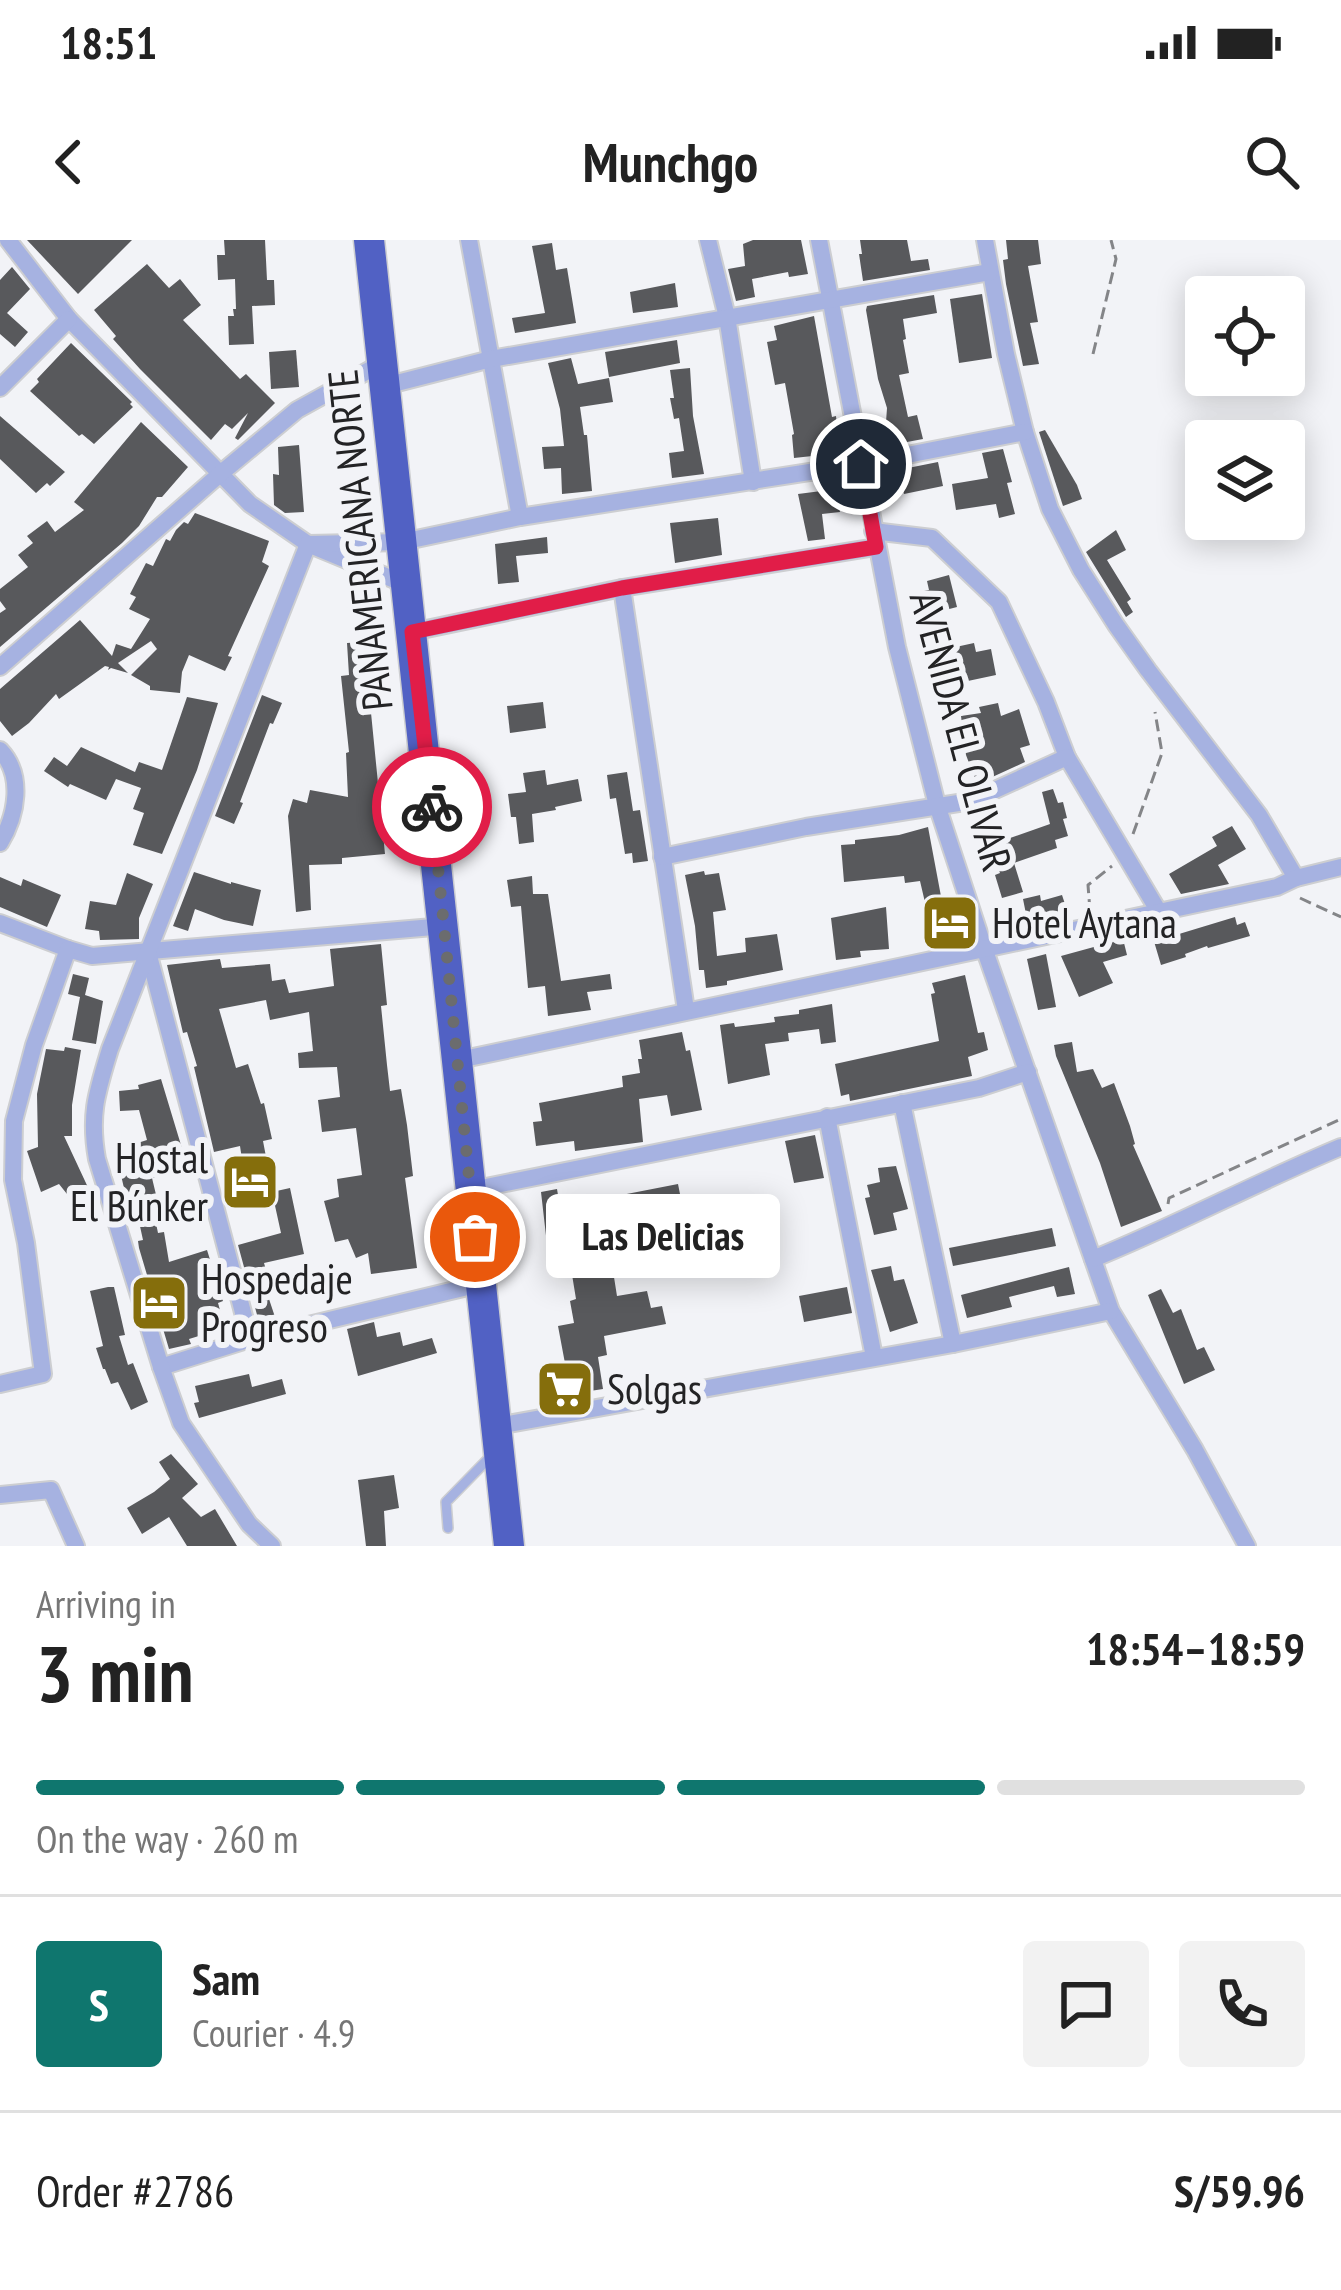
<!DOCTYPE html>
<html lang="en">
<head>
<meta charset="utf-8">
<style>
  body { margin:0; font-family:"PT Sans Narrow",sans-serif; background:#f2f2f2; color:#222; height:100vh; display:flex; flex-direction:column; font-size:45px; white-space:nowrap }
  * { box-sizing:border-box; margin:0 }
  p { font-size:39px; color:#767676 }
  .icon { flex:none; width:66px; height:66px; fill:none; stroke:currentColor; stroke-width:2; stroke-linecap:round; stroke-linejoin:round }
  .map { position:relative; height:1306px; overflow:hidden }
  .panel { display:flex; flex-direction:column; background:#fff; flex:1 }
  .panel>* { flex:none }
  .buttons { position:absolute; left:1185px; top:36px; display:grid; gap:24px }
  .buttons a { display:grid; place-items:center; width:120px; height:120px; border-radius:12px; background:#fff; box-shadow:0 6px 30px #0003; font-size:60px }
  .pin { position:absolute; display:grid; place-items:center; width:102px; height:102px; color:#fff; margin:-51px; border:6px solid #fff; border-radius:50%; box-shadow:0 3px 12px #0007 }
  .courier { position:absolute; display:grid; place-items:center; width:120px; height:120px; margin:-60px; border:9px solid #e11d48; border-radius:50%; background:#fff; color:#222; box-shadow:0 3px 15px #0007 }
  .bubble { position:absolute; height:84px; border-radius:12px; background:#fff; box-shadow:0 6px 30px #0003; font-size:39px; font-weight:600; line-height:84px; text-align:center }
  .summary em { font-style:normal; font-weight:600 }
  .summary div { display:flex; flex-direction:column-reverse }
  .summary { display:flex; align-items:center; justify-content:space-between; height:204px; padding:0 36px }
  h1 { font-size:78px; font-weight:600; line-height:90px }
  .bar { display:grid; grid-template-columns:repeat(4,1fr); gap:18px 12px; align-content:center; height:144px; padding:0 36px }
  .bar i { height:15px; border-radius:9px; background:#e0e0e0 }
  .bar .on { background:#0f766e }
  .bar p { grid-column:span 4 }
  .line { display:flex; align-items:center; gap:30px; padding:0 36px; border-top:3px solid #e0e0e0 }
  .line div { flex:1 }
  .round { display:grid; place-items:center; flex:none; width:126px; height:126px; border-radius:12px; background:#f2f2f2 }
  .status { display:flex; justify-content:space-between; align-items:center; height:84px; padding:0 60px; background:#fff; direction:ltr }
  .status svg { height:33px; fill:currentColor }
  header { display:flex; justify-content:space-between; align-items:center; height:156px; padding:0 36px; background:#fff; font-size:54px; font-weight:600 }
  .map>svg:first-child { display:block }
  .building { fill:#58595c }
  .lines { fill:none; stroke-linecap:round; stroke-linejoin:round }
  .lane-casing { stroke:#cdced1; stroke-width:12 }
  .street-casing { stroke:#cdced1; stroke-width:20 }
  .highway-casing { stroke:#cdced1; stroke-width:33 }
  .path { stroke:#848588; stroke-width:3; stroke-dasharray:12 6; stroke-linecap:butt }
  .lane { stroke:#a6b2e1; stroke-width:9 }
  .street { stroke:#a6b2e1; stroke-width:16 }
  .highway { stroke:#5161c4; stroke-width:30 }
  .done { stroke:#6b6c6e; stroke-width:12; stroke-dasharray:0 21.6 }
  .route { stroke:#e11d48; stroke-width:15 }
  .labels { text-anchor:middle; stroke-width:12; stroke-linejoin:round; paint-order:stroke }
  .street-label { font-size:42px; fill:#232325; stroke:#f2f3f7 }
  .poi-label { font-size:42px; fill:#232325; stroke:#f2f3f7; text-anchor:start }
</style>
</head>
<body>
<div class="status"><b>18:51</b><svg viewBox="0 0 49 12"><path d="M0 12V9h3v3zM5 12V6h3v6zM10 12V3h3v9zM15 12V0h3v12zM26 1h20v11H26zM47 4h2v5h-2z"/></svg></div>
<header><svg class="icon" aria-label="back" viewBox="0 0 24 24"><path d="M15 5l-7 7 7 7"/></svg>Munchgo<svg class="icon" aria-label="search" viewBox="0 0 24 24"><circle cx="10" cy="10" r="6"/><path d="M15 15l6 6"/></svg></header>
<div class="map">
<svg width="1341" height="1306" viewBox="0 0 1341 1306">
  <rect width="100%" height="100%" fill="#f2f3f7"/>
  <g class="building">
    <polygon points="27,0 132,0 78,54"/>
    <polygon points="224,0 265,0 267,40 274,40 275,65 252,66 254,104 229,105 228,76 234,76 233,69 236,69 235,39 218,40 217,15 225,15"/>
    <polygon points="753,0 801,0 808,34 789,37 788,32 752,39 755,57 736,61 728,29 745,26 743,4"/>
    <polygon points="860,0 907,0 911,21 928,19 930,30 863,41 859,14 862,14"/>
    <polygon points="1006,0 1038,0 1041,24 1028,26 1038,82 1030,83 1039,124 1023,126 1006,44 1003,20 1008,19"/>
    <polygon points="552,3 556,30 567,28 576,83 515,93 512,78 545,73 532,6"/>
    <polygon points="147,24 169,48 180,39 201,65 183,80 240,139 246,134 275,163 238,200 235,198 248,173 232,189 225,184 211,200 140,129 113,99 116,96 94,70"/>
    <polygon points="12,27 30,49 7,73 28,92 15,107 0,94 0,40"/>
    <polygon points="675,43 678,67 633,73 630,52"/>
    <polygon points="982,54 992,118 959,123 950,59"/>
    <polygon points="934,55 937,73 903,79 906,99 903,100 909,133 899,135 908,177 917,175 923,199 891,205 886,182 887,168 878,139 866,70 867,66"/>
    <polygon points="814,76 832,177 836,176 840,213 794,218 792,195 794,194 785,143 775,145 767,102 777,100 774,86"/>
    <polygon points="677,100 680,123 609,137 605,112"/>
    <polygon points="71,103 132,162 130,164 133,167 94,204 82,194 79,196 30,151 39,142 37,139"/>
    <polygon points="296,110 299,147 271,149 269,112"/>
    <polygon points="571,118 578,144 609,138 613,162 580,167 584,195 587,195 592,251 562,254 561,228 544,229 542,207 564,206 560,169 548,123"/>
    <polygon points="690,128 693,176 704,234 672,238 669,213 684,211 679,178 674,179 670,158 674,158 670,130"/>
    <polygon points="0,176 65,232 50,246 47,243 36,253 0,219"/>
    <polygon points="141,182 188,227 162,257 157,257 139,286 122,303 0,407 0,373 6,369 0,361 0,349 28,327 18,315 33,303 27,296 47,281 55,292 84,270 74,262"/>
    <polygon points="1045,190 1077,245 1082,259 1063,266 1039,192"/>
    <polygon points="299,205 304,272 285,273 274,265 273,234 279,235 278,207"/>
    <polygon points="1003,209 1012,242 1007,243 1015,274 999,278 996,264 956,270 952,244 988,238 982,213"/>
    <polygon points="938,222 943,246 904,254 898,230"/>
    <polygon points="837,249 840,272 822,274 825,299 808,301 798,254"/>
    <polygon points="195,273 269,301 262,322 269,326 228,416 232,417 225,431 189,415 182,432 180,453 150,450 150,446 131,435 157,409 151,401 118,423 128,433 111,428 108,430 109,427 105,426 59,459 56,454 29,483 12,496 0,481 0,449 80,380 112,416 116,404 131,409 150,379 129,369 136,357 130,354 146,323 153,326 166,299 170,301 176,290 184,282 188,284"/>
    <polygon points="718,278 722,315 675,323 670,283"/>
    <polygon points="1116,290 1126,310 1107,320 1131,359 1127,362 1133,372 1126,377 1086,312"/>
    <polygon points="547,297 548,313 516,316 519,342 498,344 495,304"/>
    <polygon points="949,335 957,367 930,374 924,351 929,350 927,341"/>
    <polygon points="364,402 385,614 342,618 342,624 309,625 311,670 296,672 288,576 293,559 307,563 310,550 348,557 346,513 349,512 341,436 349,435 347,403"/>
    <polygon points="974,403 976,412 991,409 996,435 949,445 942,410"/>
    <polygon points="262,455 282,463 273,484 270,483 240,562 243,563 234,584 215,576"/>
    <polygon points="187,457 218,463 197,530 162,614 133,605 144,573 133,569 141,548 116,539 106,560 70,544 68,547 44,531 54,517 67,526 81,507 135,532 139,522 162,530"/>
    <polygon points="543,462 546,488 510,493 507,466"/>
    <polygon points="998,463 1001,476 1019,469 1030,505 1020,508 1025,522 977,544 966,515 961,476 981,473 979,467"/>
    <polygon points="545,530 547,545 578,539 582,561 555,567 556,570 532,574 534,602 519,604 516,577 511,577 508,554 526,552 523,533"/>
    <polygon points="627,532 633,571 640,570 648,621 633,623 632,613 625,614 616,558 610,559 607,535"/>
    <polygon points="1053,549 1058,563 1063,562 1067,578 1063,579 1068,596 1055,600 1057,608 1014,623 1023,652 1002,658 995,635 1000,633 990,605 1050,584 1042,552"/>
    <polygon points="1232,586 1246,609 1218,625 1229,644 1181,654 1169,634 1217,606 1212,597"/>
    <polygon points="928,587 943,667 927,671 920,641 905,643 904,636 844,642 841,605 855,604 855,600 899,595"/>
    <polygon points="704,631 705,635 719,633 726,670 713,672 717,716 746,712 745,698 777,694 783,730 727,741 727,745 706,748 704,730 699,730 695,686 685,635"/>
    <polygon points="194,632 231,644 231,642 261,650 253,686 224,680 195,669 188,691 173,686"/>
    <polygon points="127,633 153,644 139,678 139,699 100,700 99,691 85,689 90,661 116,665"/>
    <polygon points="532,636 533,654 548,654 561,741 610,734 612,749 587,752 591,770 548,776 545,746 528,748 521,666 511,667 507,640"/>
    <polygon points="0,637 21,646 23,639 61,655 47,687 0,667"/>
    <polygon points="1040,655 1041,661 1062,655 1067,670 1028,684 1023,659"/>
    <polygon points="886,667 889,709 860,711 861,717 836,720 831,678"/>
    <polygon points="1235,677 1237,685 1245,682 1250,696 1208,708 1207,706 1185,714 1186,717 1161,725 1153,698 1178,690 1179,694"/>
    <polygon points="1123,699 1127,715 1103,722 1113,743 1079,757 1061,716"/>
    <polygon points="381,704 387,765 381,766 387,825 390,851 401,849 407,885 413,936 405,938 417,1028 371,1034 368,1013 356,1018 348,999 335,1002 324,961 339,957 337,939 362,935 356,888 322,892 318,860 340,857 337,827 299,828 298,813 313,811 309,772 270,780 266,760 219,769 236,828 248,824 261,864 264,863 272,899 263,901 267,922 243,926 240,906 214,912 194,827 197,826 187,792 183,793 167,725 220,719 222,728 270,724 272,741 285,739 289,753 334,746 330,709"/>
    <polygon points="1046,714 1056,767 1038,770 1027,719"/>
    <polygon points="73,734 89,738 85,755 103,761 96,804 72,800 80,757 68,754"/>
    <polygon points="965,735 978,793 984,792 988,810 968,817 972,836 850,861 849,854 841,856 835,824 939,801 931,754 935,753 932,743"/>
    <polygon points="832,764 836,802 821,804 819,789 788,793 789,801 765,804 770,835 728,844 720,785 734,783 735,787 775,782 774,777 799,774 799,770"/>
    <polygon points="682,792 686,811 690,810 702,870 671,876 667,855 639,859 643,902 575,911 574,901 536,906 533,882 542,881 539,863 623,847 622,836 640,833 638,819 642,819 639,800"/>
    <polygon points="1072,802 1077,832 1093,829 1102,848 1114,843 1130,886 1135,904 1133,905 1162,971 1121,987 1100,923 1056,816 1054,805"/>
    <polygon points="65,807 81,810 72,865 72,896 64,896 92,956 79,964 70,952 67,954 59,944 41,952 27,911 38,907 37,854 46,809 64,811"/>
    <polygon points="161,839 184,915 168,920 172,933 152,938 158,963 152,964 158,993 164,992 169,1022 207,1010 223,1061 218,1063 225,1088 189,1099 191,1104 169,1109 139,1008 138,1001 143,1000 136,968 129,970 118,922 126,920 122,908 147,900 139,870 120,871 119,851 139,849 138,845"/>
    <polygon points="815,895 824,938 794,943 785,901"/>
    <polygon points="896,926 908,969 893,973 897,990 874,995 865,958 870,957 867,945 880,942 878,928"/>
    <polygon points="678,944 682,964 583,983 588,1016 610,1012 617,1056 647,1051 651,1068 662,1066 666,1084 604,1096 607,1115 598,1117 603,1149 590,1151 591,1155 560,1159 557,1135 567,1134 558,1086 574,1083 570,1061 576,1059 568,1010 548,1013 541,952 557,949 560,967"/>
    <polygon points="290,948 304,1014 264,1023 272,1051 267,1053 275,1077 259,1082 238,1005 281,993 272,952"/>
    <polygon points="1052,988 1056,1006 953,1026 949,1008"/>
    <polygon points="891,1026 894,1041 904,1039 918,1083 890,1092 871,1030"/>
    <polygon points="1069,1027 1075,1054 1057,1057 1054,1046 1009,1057 1012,1067 967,1078 961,1055"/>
    <polygon points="108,1047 114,1047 125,1095 119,1096 128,1125 133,1123 148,1162 131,1170 118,1142 111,1144 105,1129 103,1129 96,1108 103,1106 90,1051"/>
    <polygon points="847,1047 852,1073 804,1082 799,1056"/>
    <polygon points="1161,1049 1173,1073 1181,1069 1197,1110 1204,1107 1215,1130 1184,1144 1148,1055"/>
    <polygon points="374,1082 377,1097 400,1092 403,1106 432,1098 437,1113 358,1136 347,1089"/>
    <polygon points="249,1134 252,1147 282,1139 286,1154 199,1178 194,1163 199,1162 195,1146"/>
    <polygon points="171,1214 198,1244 182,1258 201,1277 215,1269 237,1306 187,1306 169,1277 142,1294 127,1268 154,1252 170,1239 159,1222"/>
    <polygon points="394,1235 399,1268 384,1271 386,1306 366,1306 358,1240"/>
  </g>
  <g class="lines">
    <g class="lane-casing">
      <polyline id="lane" points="448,1288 446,1262 492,1215"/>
    </g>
    <g class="street-casing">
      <g id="street">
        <polyline points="8,0 69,79 250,264 308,304 407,345"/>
        <polyline points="469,0 520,277"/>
        <polyline points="708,0 727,77 753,242"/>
        <polyline points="819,0 897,407 937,565 984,708 1111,1071 1195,1210 1247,1306"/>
        <polyline points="985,0 1006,114 1025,192 1050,269 1081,330 1116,385 1148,430 1259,575 1296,638"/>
        <polyline points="385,146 491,119 990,32"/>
        <polyline points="0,148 69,79"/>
        <polyline points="873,291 932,298 999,362 1046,462 1067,517 1159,672"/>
        <polyline points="622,348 686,770"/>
        <polyline points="412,392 622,348 876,307"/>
        <polyline points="0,427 220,234 297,170 382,123"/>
        <path d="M 0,510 C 24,535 17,575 0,603"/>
        <polyline points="662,617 806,587 971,561 1067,517"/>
        <polyline points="0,683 68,709 92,716 445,686"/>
        <polyline points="148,712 250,1099"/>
        <polyline points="459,820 1277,647 1296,638 1341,627"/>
        <polyline points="902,863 953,1104"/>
        <polyline points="827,877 874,1117"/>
        <polyline points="471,950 979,848 1028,832"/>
        <path d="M 1093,1019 C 1177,985 1257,942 1341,907"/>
        <polyline points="161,1127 250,1099 480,1044"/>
        <polyline points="0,1144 43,1134 26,1003 13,940 14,881 34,805 68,709"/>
        <polyline points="497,1186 953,1104 1111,1071"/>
        <polyline points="0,1255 51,1250 76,1306"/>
        <path d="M 272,1306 L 249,1284 L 181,1183 L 161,1127 L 97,919 C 89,874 97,852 110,809 L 308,304 L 402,302 L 520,277 L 861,224 L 1025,192"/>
      </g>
    </g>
    <g class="highway-casing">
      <polyline id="highway" points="369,0 509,1306"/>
    </g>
    <g class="path">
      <polyline points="1093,114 1116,19 1111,0"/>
      <polyline points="1133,594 1162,513 1155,472"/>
      <polyline points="1300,658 1341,677"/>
      <polyline points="1090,671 1088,645 1112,626"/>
      <polyline points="1168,964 1169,958 1341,879"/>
    </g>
    <use href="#lane" class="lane"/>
    <use href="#street" class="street"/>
    <use href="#highway" class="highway"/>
  </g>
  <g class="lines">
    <polyline class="done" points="432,567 475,997"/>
    <polyline class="route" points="432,567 412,392 622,348 876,307 861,224"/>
  </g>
  <defs>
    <g id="hotel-square" transform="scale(3)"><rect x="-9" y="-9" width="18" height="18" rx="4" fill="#856e0c" stroke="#f2f3f7"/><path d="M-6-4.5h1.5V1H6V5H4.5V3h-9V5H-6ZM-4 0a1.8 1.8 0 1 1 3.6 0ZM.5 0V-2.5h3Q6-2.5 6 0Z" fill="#fff"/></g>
    <g id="supermarket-square" transform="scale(3)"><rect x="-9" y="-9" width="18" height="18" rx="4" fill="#856e0c" stroke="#f2f3f7"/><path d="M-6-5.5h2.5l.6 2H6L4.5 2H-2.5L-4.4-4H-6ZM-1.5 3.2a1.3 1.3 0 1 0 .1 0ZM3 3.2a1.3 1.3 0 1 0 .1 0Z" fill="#fff"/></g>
  </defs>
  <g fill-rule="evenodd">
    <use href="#hotel-square" x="950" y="683"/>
    <use href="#hotel-square" x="250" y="942"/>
    <use href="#hotel-square" x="159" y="1063"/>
    <use href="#supermarket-square" x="565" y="1149"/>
  </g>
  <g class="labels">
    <g class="street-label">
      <text transform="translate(360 300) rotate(-96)" y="15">PANAMERICANA NORTE</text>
      <text transform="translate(961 491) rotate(75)" y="15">AVENIDA EL OLIVAR</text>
    </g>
    <g class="poi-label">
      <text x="992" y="698">Hotel Aytana</text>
      <text x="208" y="933" text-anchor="end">Hostal<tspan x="208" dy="48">El Búnker</tspan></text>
      <text x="201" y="1054">Hospedaje<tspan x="201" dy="48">Progreso</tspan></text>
      <text x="607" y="1164">Solgas</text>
    </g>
  </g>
</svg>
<div class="buttons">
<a><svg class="icon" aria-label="locate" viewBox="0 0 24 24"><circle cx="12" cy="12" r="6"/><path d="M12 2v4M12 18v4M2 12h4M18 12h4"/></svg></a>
<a><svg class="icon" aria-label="layers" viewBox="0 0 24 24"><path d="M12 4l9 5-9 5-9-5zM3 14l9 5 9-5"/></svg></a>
</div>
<div class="pin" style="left:475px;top:997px;background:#ea580c"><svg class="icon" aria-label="bag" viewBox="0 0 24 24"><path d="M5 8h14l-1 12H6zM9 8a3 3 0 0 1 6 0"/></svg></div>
<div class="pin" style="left:861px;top:224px;background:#1f2937"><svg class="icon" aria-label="home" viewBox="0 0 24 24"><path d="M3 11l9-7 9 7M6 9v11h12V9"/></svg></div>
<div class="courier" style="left:432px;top:567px"><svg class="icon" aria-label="bike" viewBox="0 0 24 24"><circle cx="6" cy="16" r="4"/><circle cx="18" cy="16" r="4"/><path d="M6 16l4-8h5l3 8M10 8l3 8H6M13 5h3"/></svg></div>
<div class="bubble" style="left:546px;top:954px;width:234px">Las Delicias</div>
</div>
<section class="panel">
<div class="summary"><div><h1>3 min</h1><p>Arriving in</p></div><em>18:54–18:59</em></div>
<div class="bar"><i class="on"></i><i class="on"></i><i class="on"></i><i></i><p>On the way · 260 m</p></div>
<div class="line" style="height:216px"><b class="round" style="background:#0f766e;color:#fff">S</b><div><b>Sam</b><p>Courier · 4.9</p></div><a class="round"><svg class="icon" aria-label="chat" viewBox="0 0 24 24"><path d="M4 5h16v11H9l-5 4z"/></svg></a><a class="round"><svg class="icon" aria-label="phone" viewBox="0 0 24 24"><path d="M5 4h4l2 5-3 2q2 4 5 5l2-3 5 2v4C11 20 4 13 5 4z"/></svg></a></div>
<div class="line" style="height:156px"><div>Order #2786</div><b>S/59.96</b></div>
</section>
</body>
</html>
